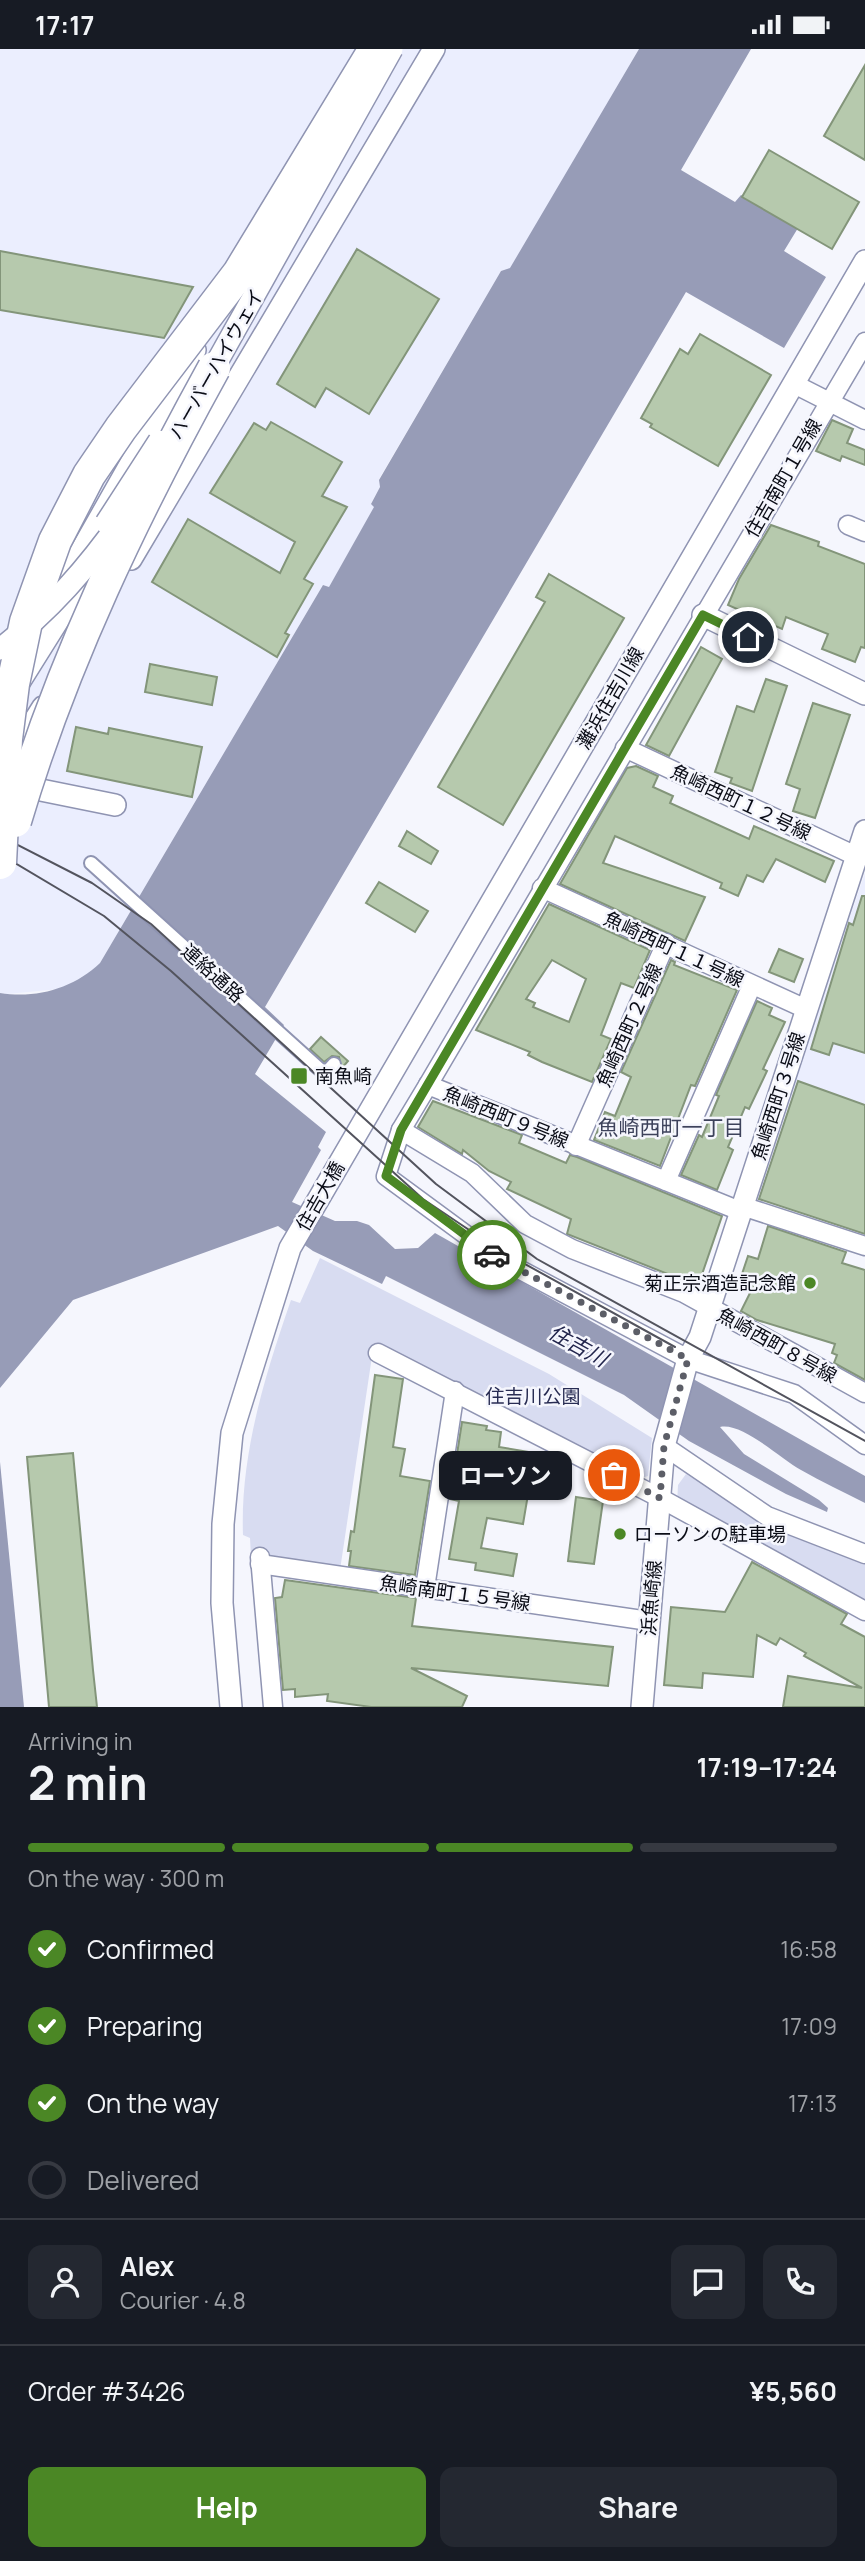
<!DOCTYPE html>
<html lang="en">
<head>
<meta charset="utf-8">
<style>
  body { margin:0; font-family:Manrope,"Noto Sans JP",sans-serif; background:#242831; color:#f1f3f6; height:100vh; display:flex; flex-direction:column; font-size:26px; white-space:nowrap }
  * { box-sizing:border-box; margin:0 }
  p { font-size:23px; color:#9ea1a6 }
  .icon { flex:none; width:38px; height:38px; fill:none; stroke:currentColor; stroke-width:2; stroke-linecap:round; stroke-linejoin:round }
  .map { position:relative; height:1658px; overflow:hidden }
  .panel { display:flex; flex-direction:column; background:#171b24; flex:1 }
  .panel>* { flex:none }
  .pin { position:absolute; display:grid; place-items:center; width:60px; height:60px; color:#fff; margin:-30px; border:4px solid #fff; border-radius:50%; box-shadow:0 2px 7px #0007 }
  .courier { position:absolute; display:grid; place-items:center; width:70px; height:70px; margin:-35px; border:5px solid #4b8725; border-radius:50%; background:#fff; color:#222; box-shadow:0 2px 9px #0007 }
  .bubble { position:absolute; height:49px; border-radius:14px; background:#171b24; box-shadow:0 2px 5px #0004; font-size:23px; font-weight:700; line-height:49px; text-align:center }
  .head em { font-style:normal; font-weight:700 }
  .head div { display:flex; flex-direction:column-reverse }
  .head { display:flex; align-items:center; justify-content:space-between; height:119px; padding:0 28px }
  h1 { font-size:46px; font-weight:700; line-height:52px }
  .bar { display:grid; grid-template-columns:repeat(4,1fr); gap:10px 7px; align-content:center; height:84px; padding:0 28px }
  .bar i { height:9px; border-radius:5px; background:#363941 }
  .bar .on { background:#4b8725 }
  .bar p { grid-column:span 4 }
  .line { display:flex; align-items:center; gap:18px; padding:0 28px; border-top:2px solid #363941 }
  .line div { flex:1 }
  .round { display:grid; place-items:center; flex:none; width:74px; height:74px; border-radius:14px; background:#242831 }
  ol { padding:0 28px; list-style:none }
  li { display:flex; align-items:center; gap:21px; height:77px }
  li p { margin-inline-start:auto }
  li .icon { padding:7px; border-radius:50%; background:#4b8725; color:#fff; stroke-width:4 }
  li:last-child { color:#9ea1a6 }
  li i { width:38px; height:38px; border:4px solid #363941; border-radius:50% }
  .action { display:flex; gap:14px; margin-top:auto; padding:14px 28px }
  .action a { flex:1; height:80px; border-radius:14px; background:#4b8725; color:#fff; font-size:28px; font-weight:700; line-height:80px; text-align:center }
  .action a+a { background:#242831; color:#f1f3f6 }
  .status { display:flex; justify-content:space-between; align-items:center; height:49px; padding:0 35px; background:#171b24; direction:ltr }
  .status svg { height:19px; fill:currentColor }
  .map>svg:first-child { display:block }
  .built { fill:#ebeefe }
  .green { fill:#d8dcf1 }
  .water { fill:#979cb7 }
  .building { fill:#b6c9ad; stroke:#83957a; stroke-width:2; fill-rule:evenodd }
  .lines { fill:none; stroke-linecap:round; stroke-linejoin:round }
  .pedestrian-casing { stroke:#8f94b2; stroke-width:16 }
  .minor-casing { stroke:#8f94b2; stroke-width:21 }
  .tertiary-casing { stroke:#8f94b2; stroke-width:24 }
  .pedestrian { stroke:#fff; stroke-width:12 }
  .minor { stroke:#fff; stroke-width:18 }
  .tertiary { stroke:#fff; stroke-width:21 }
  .tram { stroke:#53545e; stroke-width:2 }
  .tertiary-bridge-casing { stroke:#8f94b2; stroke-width:24; stroke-linecap:butt }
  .motorway-bridge-casing { stroke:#8f94b2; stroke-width:35; stroke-linecap:butt }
  .tertiary-bridge { stroke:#fff; stroke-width:21 }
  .motorway-bridge { stroke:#fff; stroke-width:32 }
  .done { stroke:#5c5e67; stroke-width:7; stroke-dasharray:0 12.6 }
  .route { stroke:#4b8725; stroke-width:9 }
  .poi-dot { fill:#4b8725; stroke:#f5f6fd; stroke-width:2.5 }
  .labels { text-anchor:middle; stroke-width:5; stroke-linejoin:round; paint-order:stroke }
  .street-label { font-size:19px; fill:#0a0c16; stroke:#f5f6fd }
  .poi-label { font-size:19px; fill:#0a0c16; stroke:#f5f6fd; text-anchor:start }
  .park-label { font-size:19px; fill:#282c53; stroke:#f5f6fd }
  .neighbourhood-label { font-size:21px; fill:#3d425b; stroke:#f5f6fd }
  .water-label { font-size:21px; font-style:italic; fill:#22254c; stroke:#f5f6fd }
</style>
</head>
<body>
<div class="status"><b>17:17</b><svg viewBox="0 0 49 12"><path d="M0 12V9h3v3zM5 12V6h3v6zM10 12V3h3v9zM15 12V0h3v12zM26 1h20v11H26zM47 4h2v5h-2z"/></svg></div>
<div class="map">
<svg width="865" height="1658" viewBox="0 0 865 1658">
  <rect width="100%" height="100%" fill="#f5f6fd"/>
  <g class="built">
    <polygon points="0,0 639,0 510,220 501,222 379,430 380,438 371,454 375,458 329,538 323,536 100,914 82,931 60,940 7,945 0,944"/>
    <polygon points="865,824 865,1188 763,1155 756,1142"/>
  </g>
  <g class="green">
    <path d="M 320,1209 L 549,1325 L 652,1389 L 648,1427 L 638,1430 L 374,1294 L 340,1521 L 251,1507 L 250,1489 L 243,1486 C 240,1406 265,1326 291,1251 L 300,1254 Z"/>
    <polygon points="686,1425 764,1472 865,1511 865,1556 677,1456 678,1436"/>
  </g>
  <g class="water">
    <path d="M 639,0 L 751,0 L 681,121 L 735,153 L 741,146 L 798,179 L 784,202 L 826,228 L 784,299 L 686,243 L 265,958 L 284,976 L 255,1025 L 326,1083 L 318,1098 L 321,1101 L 292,1153 L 335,1172 L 357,1172 L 369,1176 L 395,1200 L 418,1199 L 435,1184 L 865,1427 L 865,1454 C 844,1443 822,1433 801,1421 C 781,1410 742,1373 720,1378 L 744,1405 L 819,1451 L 828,1459 L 827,1463 L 786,1445 L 689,1392 L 624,1346 L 386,1227 L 382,1235 L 313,1202 L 278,1177 L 73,1251 L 0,1339 L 0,944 C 37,950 74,939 100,914 L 323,536 L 329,538 L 374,458 L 371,455 L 380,438 L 379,431 L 501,222 L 510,219 Z"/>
    <polygon points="0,1413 24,1658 0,1658"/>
  </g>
  <g class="building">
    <polygon points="865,16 865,111 824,87"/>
    <polygon points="769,101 859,153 832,200 742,148"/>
    <polygon points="357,200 439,250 369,365 326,339 315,358 277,335"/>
    <polygon points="0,202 193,238 164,289 0,261"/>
    <polygon points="700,285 771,326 718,417 650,378 652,375 641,369 680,300 688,305"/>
    <polygon points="832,371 853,380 847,394 865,401 865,416 842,407 840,412 816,402"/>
    <polygon points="271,373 342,413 322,447 347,458 304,530 313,535 285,584 289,586 277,608 152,533 188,470 280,524 295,493 210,444 254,374 266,381"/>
    <polygon points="771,476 819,493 818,497 865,515 865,599 861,598 855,613 822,600 828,585 786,568 782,580 728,556 739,530"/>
    <polygon points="549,525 624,569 503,776 438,738 545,553 536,548"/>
    <polygon points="701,598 722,610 669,707 646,696"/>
    <polygon points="150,615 217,628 212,656 145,643"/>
    <polygon points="766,630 787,637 752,742 730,734 732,729 715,723 737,657 754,663"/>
    <polygon points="813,654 850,666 815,769 793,762 800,740 786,735"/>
    <polygon points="76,678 108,685 109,679 202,698 192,748 67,722"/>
    <polygon points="636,717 658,727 653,738 673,747 670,754 749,790 754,777 834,812 825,833 776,810 763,833 747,826 738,847 720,839 722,834 615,787 603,814 705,848 685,892 560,835 627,719"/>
    <polygon points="407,782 438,802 431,815 399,797"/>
    <polygon points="379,833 428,862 415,883 366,854"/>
    <polygon points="862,847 865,847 865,1004 833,994 829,1006 811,1000 849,874 853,876"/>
    <path d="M 549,855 L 650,901 L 634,939 L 621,934 L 601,986 L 611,990 L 592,1033 L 542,1013 L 528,1006 L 530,1003 L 476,981 ZM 552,911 L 586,930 L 569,973 L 533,958 L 535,954 L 526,950 Z"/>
    <polygon points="779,900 803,910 794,933 769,923"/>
    <polygon points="671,911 675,913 674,916 737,941 695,1037 691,1036 660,1117 594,1091 605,1063 615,1067 631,1028 621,1023"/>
    <polygon points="757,952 772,959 769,966 785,973 763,1020 767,1022 749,1060 745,1058 728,1098 733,1101 717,1141 681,1126 699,1086 702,1088 719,1047 716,1046"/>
    <polygon points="321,988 348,1012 341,1020 339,1008 332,1007 324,1013 310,1000"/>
    <polygon points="798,1032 865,1056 865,1185 759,1150"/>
    <polygon points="433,1052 522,1086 519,1094 566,1114 570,1106 577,1108 722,1167 698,1237 567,1185 571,1170 507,1140 511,1133 489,1122 463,1101 462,1105 418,1078"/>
    <polygon points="768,1177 846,1203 842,1214 865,1221 865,1331 834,1314 837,1306 832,1304 835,1295 757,1271 741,1262 754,1236 740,1231 748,1207 758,1210"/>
    <polygon points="375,1326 403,1330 393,1398 405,1400 400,1427 430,1432 415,1526 349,1517 351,1502 348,1502 351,1482 354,1483"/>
    <polygon points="462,1373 487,1377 486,1381 501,1383 499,1398 535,1404 523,1475 487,1469 481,1499 517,1505 513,1527 475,1521 476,1514 449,1510 459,1452 450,1450"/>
    <polygon points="73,1404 93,1621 97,1658 49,1658 27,1408"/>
    <polygon points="576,1448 603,1452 594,1515 568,1512"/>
    <polygon points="752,1513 847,1565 841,1575 865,1588 865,1658 783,1658 788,1627 862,1639 804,1607 806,1604 780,1589 776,1596 757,1586 753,1628 703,1624 702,1639 664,1636 671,1558 725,1563"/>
    <polygon points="285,1531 416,1549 412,1577 613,1598 608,1637 411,1619 467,1647 462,1658 371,1658 327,1652 328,1645 295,1648 295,1640 283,1641 275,1549 282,1548"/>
  </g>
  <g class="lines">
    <g class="pedestrian-casing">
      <polyline id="pedestrian" points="91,814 325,1025 334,1015"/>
    </g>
    <g class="minor-casing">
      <g id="minor">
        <polyline points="865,293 428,1036 401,1081 386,1127 496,1208 688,1310 794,1345 865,1396"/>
        <polyline points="794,335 865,371"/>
        <polyline points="848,476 865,483"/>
        <polyline points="625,699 856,807"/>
        <polyline points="542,839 806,960"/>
        <polyline points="428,1036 740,1162"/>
        <polyline points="401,1081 472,1124 525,1175 572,1200 684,1244 865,1344"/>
        <polyline points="576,1097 666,894"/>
        <polyline points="666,1132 752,936"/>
        <polyline points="742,1157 865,1197"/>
        <polyline points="378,1304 660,1449 865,1562"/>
        <polyline points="664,1397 767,1467 865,1505"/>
        <polyline points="260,1508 273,1658"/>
        <polyline points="260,1515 649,1572"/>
        <polyline points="425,1539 455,1342"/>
      </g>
    </g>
    <g class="tertiary-casing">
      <g id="tertiary">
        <polyline points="131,510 434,0"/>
        <polyline points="59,541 195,301"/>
        <polyline points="703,566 865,645"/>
        <polyline points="17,637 89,522"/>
        <polyline points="3,714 19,696 43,658"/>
        <polyline points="16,736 115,756"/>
        <polyline points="231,1658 222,1554 223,1475 232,1384 290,1199 865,212"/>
        <polyline points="642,1658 664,1397 688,1310 700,1288 865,782"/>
      </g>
    </g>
    <use href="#pedestrian" class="pedestrian"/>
    <use href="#minor" class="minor"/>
    <use href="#tertiary" class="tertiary"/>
    <g class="tram">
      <polyline points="0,787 92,834 151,875 436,1135 537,1210 865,1392"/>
      <polyline points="0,805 104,867 171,922 423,1150 496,1199 675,1298"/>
    </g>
    <g class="tertiary-bridge-casing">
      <g id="tertiary-bridge">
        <polyline points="208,329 392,0"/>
        <polyline points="106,474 159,392"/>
        <path d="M 0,600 C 50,562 88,518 124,467"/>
      </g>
    </g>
    <g class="motorway-bridge-casing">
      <g id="motorway-bridge">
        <path d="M 15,772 C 62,613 134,464 214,319"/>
        <polyline points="0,814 6,690 13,635 26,573 55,492 89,426 121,379 239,224 375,0"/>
      </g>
    </g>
    <use href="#tertiary-bridge" class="tertiary-bridge"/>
    <use href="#motorway-bridge" class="motorway-bridge"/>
  </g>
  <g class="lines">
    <polyline class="done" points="492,1206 688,1310 664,1397 660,1449 614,1426"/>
    <polyline class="route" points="492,1206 386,1127 401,1081 703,566 748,588"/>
  </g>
  <g class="poi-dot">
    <rect x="290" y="1018" width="18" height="18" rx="3.5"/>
    <circle cx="810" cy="1234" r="7"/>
    <circle cx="620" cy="1485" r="7"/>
  </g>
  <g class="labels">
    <g class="street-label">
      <text transform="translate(216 315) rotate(-60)" y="7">ハーバーハイウェイ</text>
      <text transform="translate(783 429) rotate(-60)" y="7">住吉南町１号線</text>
      <text transform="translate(610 649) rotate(-60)" y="7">灘浜住吉川線</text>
      <text transform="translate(741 753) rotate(25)" y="7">魚崎西町１２号線</text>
      <text transform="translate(674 900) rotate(25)" y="7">魚崎西町１１号線</text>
      <text transform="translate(213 924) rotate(42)" y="7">連絡通路</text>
      <text transform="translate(629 976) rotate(-66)" y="7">魚崎西町２号線</text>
      <text transform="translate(778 1047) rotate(-72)" y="7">魚崎西町３号線</text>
      <text transform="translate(506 1068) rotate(22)" y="7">魚崎西町９号線</text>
      <text transform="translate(320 1147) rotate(-60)" y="7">住𠮷大橋</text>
      <text transform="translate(777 1296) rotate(29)" y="7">魚崎西町８号線</text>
      <text transform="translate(455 1544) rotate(8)" y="7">魚崎南町１５号線</text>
      <text transform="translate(651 1549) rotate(-85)" y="7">浜魚崎線</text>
    </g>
    <g class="poi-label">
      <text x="315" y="1034">南魚崎</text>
      <text x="796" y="1241" text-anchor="end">菊正宗酒造記念館</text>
      <text x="634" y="1492">ローソンの駐車場</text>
    </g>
    <g class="park-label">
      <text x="533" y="1354">住吉川公園</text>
    </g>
    <g class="neighbourhood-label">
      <text x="671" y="1086">魚崎西町一丁目</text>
    </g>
    <g class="water-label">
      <text transform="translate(578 1297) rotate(29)" y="7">住吉川</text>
    </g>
  </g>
</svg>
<div class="pin" style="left:614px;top:1426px;background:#ea580c"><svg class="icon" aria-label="bag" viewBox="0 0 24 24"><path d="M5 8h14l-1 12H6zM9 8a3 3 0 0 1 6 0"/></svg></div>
<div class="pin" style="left:748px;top:588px;background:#1f2937"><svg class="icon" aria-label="home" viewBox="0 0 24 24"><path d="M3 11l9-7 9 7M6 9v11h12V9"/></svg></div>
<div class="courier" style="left:492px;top:1206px"><svg class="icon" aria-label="car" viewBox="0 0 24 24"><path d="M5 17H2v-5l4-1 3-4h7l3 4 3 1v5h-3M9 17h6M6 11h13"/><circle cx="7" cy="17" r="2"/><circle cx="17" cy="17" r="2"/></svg></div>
<div class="bubble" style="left:439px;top:1402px;width:133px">ローソン</div>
</div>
<section class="panel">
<div class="head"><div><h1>2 min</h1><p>Arriving in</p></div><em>17:19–17:24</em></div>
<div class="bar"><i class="on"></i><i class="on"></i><i class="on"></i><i></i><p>On the way · 300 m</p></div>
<ol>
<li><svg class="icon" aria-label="check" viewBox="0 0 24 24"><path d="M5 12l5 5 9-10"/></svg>Confirmed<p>16:58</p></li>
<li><svg class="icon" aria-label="check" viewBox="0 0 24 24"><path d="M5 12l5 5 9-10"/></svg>Preparing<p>17:09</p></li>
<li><svg class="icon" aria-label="check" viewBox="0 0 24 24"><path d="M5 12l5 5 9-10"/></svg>On the way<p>17:13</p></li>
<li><i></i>Delivered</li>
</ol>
<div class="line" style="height:126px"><a class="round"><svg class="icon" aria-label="person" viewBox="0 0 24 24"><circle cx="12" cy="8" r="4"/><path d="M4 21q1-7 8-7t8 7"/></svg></a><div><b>Alex</b><p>Courier · 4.8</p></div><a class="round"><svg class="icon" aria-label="chat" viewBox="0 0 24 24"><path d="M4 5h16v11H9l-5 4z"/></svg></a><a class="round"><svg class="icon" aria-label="phone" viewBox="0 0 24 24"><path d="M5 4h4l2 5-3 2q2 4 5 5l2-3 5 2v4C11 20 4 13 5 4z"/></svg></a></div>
<div class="line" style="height:91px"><div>Order #3426</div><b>¥5,560</b></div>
<div class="action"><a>Help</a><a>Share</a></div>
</section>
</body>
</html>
